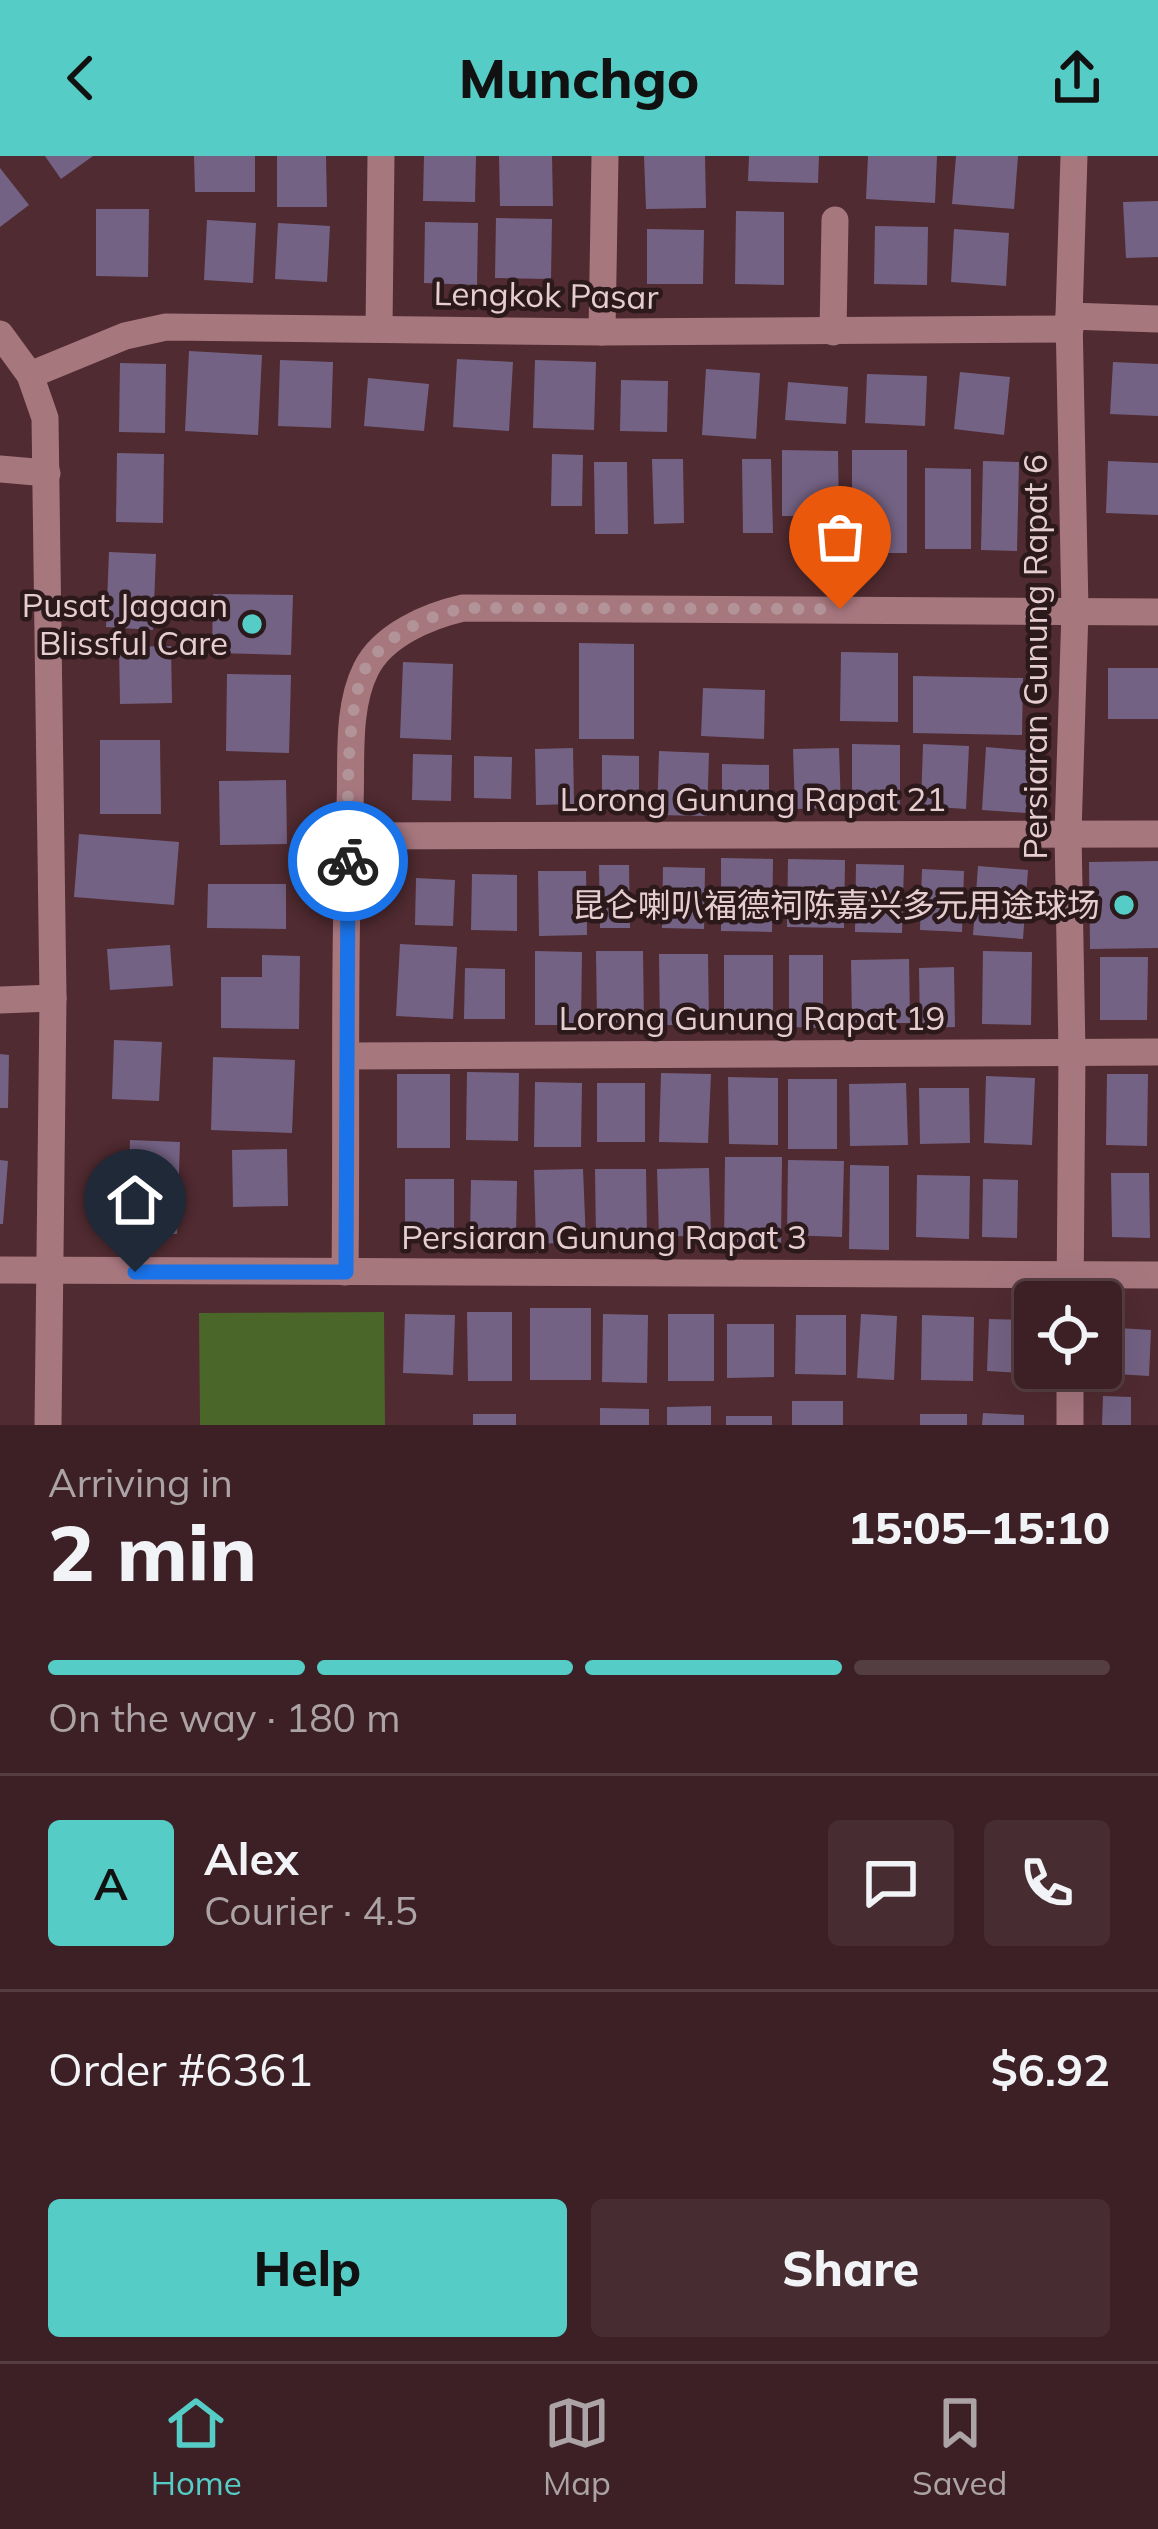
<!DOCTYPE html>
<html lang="en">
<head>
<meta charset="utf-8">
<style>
  body { margin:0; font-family:Mulish,"Noto Sans SC",sans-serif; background:#472d32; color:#f1f3f6; height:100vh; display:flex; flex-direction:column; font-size:45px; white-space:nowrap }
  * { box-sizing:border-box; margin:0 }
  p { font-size:39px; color:#aca3a7 }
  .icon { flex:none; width:66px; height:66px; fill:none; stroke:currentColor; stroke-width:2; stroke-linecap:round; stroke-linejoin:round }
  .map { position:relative; height:1269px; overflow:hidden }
  .panel { display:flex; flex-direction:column; background:#3c2025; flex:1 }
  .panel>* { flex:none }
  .tools { position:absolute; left:1014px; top:1125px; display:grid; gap:24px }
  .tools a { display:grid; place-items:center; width:108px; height:108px; border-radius:12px; background:#3c2025; box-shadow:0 12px 48px #0002,0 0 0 3px #553e42; font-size:60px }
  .pin { position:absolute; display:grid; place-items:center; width:102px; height:102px; color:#fff; margin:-123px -51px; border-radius:50% 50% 50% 0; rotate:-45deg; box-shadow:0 0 12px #0007 }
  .pin .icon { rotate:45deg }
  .courier { position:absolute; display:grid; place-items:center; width:120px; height:120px; margin:-60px; border:9px solid #1a73e8; border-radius:50%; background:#fff; color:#222; box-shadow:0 3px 15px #0007 }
  .head em { font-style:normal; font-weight:800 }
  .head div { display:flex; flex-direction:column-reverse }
  .head { display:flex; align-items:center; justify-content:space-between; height:204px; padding:0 48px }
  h1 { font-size:78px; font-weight:800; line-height:90px }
  .bar { display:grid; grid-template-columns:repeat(4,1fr); gap:18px 12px; align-content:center; height:144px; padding:0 48px }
  .bar i { height:15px; border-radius:9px; background:#553e42 }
  .bar .selected { background:#55cdc6 }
  .bar p { grid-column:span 4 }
  .line { display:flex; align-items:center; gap:30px; padding:0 48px; border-top:3px solid #553e42 }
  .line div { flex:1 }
  .round { display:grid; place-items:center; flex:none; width:126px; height:126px; border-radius:12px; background:#472d32 }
  .cta { display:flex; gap:24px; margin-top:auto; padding:24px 48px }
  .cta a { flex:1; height:138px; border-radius:12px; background:#55cdc6; color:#111; font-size:48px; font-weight:800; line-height:138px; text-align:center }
  .cta a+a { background:#472d32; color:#f1f3f6 }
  header { display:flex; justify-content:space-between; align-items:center; height:156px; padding:0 48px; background:#55cdc6; color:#111; font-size:54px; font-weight:800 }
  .tab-bar { display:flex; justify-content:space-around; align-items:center; height:168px; border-top:3px solid #553e42; background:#3c2025; font-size:33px; color:#aca3a7 }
  .tab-bar a { display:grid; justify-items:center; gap:6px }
  .tab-bar .selected { color:#55cdc6 }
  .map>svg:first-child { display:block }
  .green { fill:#4a6628 }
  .building { fill:#746284 }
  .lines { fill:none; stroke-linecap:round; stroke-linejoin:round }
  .minor { stroke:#a7777e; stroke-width:27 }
  .done { stroke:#b29498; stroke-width:12; stroke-dasharray:0 21.6 }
  .route { stroke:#1a73e8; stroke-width:15 }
  .poi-dot { fill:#55cdc6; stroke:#2b191c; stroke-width:4.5 }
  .labels { text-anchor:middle; stroke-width:9; stroke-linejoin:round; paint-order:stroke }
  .street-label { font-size:33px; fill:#e6cdd0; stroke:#2b191c }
  .poi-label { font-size:33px; fill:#e6cdd0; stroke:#2b191c; text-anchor:end }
</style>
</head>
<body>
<header><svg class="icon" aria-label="back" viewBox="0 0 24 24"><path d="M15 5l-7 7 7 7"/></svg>Munchgo<svg class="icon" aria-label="share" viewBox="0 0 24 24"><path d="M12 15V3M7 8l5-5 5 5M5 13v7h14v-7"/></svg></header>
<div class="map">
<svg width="1158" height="1269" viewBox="0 0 1158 1269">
  <rect width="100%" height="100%" fill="#502b31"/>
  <polygon class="green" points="384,1156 385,1269 200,1269 199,1157"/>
  <g class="building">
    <polygon points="45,0 93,0 61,23"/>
    <polygon points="194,0 255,0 255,36 195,36"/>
    <polygon points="277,0 326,0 327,51 277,51"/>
    <polygon points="424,0 476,0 475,46 423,45"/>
    <polygon points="499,0 552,0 553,50 500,50"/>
    <polygon points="644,0 705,0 706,52 646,53"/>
    <polygon points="749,0 819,0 818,27 748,25"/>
    <polygon points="868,0 937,0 935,47 866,43"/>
    <polygon points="956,0 1018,0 1014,53 952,48"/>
    <polygon points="0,12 29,49 0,71"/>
    <polygon points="1158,45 1158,101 1126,102 1123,46"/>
    <polygon points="96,53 149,53 148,121 96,120"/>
    <polygon points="736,55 784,56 784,129 735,128"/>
    <polygon points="496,62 552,63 551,123 495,122"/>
    <polygon points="207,64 256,67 253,127 204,124"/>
    <polygon points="425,66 478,67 477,129 424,127"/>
    <polygon points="278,67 330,70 327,126 275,123"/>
    <polygon points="875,70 928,71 927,129 874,128"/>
    <polygon points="647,73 704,74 703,128 647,128"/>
    <polygon points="954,73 1009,77 1006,130 951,126"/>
    <polygon points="189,195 262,199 258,279 185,275"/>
    <polygon points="457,203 513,206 509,275 453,271"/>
    <polygon points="280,204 333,206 331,272 278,270"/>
    <polygon points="535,204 596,206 594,274 533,272"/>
    <polygon points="1113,206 1158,208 1158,260 1110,258"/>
    <polygon points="120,207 166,208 165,277 119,276"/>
    <polygon points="706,213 760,217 756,283 702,279"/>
    <polygon points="960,216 1010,221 1004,279 954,273"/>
    <polygon points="867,218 927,220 925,270 865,267"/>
    <polygon points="368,222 429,228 424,275 364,270"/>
    <polygon points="621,224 668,225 667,276 620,275"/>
    <polygon points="788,226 848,231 846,268 785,264"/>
    <polygon points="782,294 838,295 839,360 782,360"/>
    <rect x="852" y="294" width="55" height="103"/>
    <polygon points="117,297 164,298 163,367 116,366"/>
    <polygon points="552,298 583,299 582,350 551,350"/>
    <polygon points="652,303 683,303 684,367 654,368"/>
    <polygon points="742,303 771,303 773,377 743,377"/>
    <polygon points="983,305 1019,306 1017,395 981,394"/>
    <polygon points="1108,305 1158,307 1158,359 1106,357"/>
    <polygon points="594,306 627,306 628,378 595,378"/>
    <polygon points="925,312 971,313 971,393 925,393"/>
    <polygon points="109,396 156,398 153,474 106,471"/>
    <polygon points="213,438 293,439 291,499 212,497"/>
    <polygon points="579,487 634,488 634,583 579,583"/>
    <polygon points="171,490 172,547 120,548 119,491"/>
    <polygon points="841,496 898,497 898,566 840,565"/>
    <polygon points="403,506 453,508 451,584 400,582"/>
    <rect x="1108" y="512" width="50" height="51"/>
    <polygon points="227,518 291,519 289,597 226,595"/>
    <polygon points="913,520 1023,522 1022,579 913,577"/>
    <polygon points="703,532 765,534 764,583 701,580"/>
    <polygon points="100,584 160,584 161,658 100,658"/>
    <polygon points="852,588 900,589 900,652 852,652"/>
    <polygon points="923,588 969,590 966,653 921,650"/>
    <polygon points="986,591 1032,595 1027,657 982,654"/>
    <polygon points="573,592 574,648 536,649 535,593"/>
    <polygon points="839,592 841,652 795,653 793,593"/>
    <polygon points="659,595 709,597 707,660 657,659"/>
    <polygon points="413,598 452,599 451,645 412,644"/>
    <polygon points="602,599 639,600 639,646 602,646"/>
    <polygon points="474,600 512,601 511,643 474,642"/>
    <polygon points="722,608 769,609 769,651 722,651"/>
    <polygon points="286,624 287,688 220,689 219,625"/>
    <polygon points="79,678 179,686 174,749 74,741"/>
    <polygon points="721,702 773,703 772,776 721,775"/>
    <polygon points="788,703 845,704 844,772 787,771"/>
    <polygon points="1158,705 1158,792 1090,793 1089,706"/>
    <polygon points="856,708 904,709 902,777 855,776"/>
    <polygon points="599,709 629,709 630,772 600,772"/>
    <polygon points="978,710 1028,714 1023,783 973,779"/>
    <polygon points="663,711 705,712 704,773 662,772"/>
    <polygon points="922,713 964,715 962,776 920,774"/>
    <polygon points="538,715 586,715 587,779 539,780"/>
    <polygon points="472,718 517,719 517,775 471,774"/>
    <polygon points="416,722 455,724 453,770 415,769"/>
    <polygon points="208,728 286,728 286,773 207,772"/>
    <polygon points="400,788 457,791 453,863 396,860"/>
    <polygon points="170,789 173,830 110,834 107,793"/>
    <polygon points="535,795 582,796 581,869 535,869"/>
    <polygon points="596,795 643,795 644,867 597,867"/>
    <polygon points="983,795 1032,796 1031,869 982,868"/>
    <polygon points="659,798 708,798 709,869 660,869"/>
    <polygon points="262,799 300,800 299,873 221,872 221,821 262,821"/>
    <polygon points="724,799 773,799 773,869 724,868"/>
    <polygon points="789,799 823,799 823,872 789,871"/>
    <polygon points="1100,801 1148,801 1147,864 1100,864"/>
    <polygon points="909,803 910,867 852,867 851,804"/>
    <polygon points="954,811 955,871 920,872 919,812"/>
    <polygon points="465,812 505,813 505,863 464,863"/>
    <polygon points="114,884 162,886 159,945 112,943"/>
    <polygon points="0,898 9,899 8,952 0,952"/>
    <polygon points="213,901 295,904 292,977 211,974"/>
    <polygon points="467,916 519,917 518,985 466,984"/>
    <polygon points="661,917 711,918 708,987 659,986"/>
    <rect x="397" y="918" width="53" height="74"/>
    <polygon points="1107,918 1148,918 1147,990 1106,989"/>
    <polygon points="986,920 1035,922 1032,989 984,987"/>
    <polygon points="728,921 778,922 778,989 729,988"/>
    <rect x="788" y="923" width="49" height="70"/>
    <polygon points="535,926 582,927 581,991 534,991"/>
    <rect x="597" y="927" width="48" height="59"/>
    <polygon points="906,927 908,989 850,990 849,928"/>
    <polygon points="919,932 969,932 970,987 920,988"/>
    <polygon points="130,984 180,986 177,1078 127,1076"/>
    <polygon points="287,993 288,1050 233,1051 232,994"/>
    <polygon points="725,1001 782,1001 781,1087 724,1088"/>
    <polygon points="0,1004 8,1005 3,1068 0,1068"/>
    <polygon points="788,1004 844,1005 842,1081 787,1079"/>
    <polygon points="850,1009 889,1010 889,1094 849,1093"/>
    <polygon points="709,1012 711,1079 659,1081 657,1013"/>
    <polygon points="583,1013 586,1086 536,1088 534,1014"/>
    <polygon points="595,1013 646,1013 647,1083 596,1083"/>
    <polygon points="1111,1017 1149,1017 1150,1082 1112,1081"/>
    <polygon points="917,1019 970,1020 969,1083 916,1081"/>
    <rect x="405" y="1023" width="49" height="55"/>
    <polygon points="983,1023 1018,1024 1017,1082 982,1081"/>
    <polygon points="471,1024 517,1025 516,1080 470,1079"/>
    <rect x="530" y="1152" width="61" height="72"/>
    <polygon points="467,1156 512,1156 512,1225 468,1225"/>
    <polygon points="405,1158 455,1159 453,1219 403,1217"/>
    <polygon points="603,1158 648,1159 647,1227 602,1226"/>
    <rect x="668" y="1158" width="46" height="67"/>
    <polygon points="861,1158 897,1160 894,1224 857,1222"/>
    <polygon points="796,1159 846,1159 846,1219 795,1218"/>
    <polygon points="922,1159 974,1161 973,1225 921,1224"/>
    <polygon points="989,1163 1026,1164 1024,1217 987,1215"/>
    <polygon points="727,1168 774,1168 774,1221 727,1222"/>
    <polygon points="1118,1172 1151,1174 1149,1220 1116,1218"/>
    <polygon points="1103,1240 1131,1241 1131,1269 1102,1269"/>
    <rect x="792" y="1245" width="51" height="24"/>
    <polygon points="711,1250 711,1269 667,1269 667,1251"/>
    <polygon points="600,1252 649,1253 649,1269 600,1269"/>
    <polygon points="983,1257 1024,1259 1024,1269 982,1269"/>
    <rect x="473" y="1258" width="43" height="11"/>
    <rect x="920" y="1258" width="47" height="11"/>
    <rect x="726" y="1260" width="46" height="9"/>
  </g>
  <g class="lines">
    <g class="minor">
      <polyline points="1069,160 1158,163"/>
      <polyline points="379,172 381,0"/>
      <polyline points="602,176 605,0"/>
      <polyline points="833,176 835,64"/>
      <polyline points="0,178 30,219 45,262 53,842 48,1269"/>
      <polyline points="30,219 125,180 166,171 602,176 1070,173"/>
      <polyline points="0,313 47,317"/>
      <polyline points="348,680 1158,678"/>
      <polyline points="0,844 53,842"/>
      <polyline points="347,900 1158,896"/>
      <polyline points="0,1114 1158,1119"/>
      <path d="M 345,1116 C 347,960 343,804 350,649 C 352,605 346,553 366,513 C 383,479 428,460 463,452 L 1158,456"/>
      <polyline points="1070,1146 1072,896 1068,677 1075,454 1069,160 1074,0"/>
      <polyline points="1070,1269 1070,1212"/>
    </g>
  </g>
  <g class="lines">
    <path class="done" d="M 348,705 C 348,660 344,543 368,508 C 389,477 428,460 464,452 L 840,453"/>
    <polyline class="route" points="135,1116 346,1116 348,705"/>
  </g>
  <g class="poi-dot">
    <circle cx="252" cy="468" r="12"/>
    <circle cx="1124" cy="749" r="12"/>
  </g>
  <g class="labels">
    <g class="street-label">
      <text transform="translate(546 139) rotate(1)" y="12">Lengkok Pasar</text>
      <text transform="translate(1035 501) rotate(-90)" y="12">Persiaran Gunung Rapat 6</text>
      <text x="753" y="655">Lorong Gunung Rapat 21</text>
      <text x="752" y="874">Lorong Gunung Rapat 19</text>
      <text x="604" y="1093">Persiaran Gunung Rapat 3</text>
    </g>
    <g class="poi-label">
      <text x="228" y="461">Pusat Jagaan<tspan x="228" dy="38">Blissful Care</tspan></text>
      <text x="1100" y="761">昆仑喇叭福德祠陈嘉兴多元用途球场</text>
    </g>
  </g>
</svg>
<div class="tools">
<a><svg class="icon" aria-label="locate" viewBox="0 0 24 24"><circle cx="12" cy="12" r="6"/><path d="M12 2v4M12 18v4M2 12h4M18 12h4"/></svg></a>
</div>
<div class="pin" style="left:840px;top:453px;background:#ea580c"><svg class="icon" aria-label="bag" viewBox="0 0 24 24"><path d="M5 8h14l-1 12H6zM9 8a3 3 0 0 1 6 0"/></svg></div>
<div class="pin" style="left:135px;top:1116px;background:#1f2937"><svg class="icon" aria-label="home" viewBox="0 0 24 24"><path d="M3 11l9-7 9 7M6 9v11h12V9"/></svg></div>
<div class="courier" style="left:348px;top:705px"><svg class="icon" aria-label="bike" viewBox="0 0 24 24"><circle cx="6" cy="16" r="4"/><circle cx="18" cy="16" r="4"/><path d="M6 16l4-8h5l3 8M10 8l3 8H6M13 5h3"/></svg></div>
</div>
<section class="panel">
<div class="head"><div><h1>2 min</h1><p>Arriving in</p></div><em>15:05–15:10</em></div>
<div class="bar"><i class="selected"></i><i class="selected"></i><i class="selected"></i><i></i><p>On the way · 180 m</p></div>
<div class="line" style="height:216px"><b class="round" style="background:#55cdc6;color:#111">A</b><div><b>Alex</b><p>Courier · 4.5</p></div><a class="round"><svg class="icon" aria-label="chat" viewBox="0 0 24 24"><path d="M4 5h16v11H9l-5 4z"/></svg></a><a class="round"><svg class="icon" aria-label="phone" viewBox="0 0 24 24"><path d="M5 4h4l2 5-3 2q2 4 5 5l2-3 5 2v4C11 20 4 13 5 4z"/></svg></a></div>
<div class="line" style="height:156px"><div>Order #6361</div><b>$6.92</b></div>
<div class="cta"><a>Help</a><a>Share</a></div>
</section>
<nav class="tab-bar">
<a class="selected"><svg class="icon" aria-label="home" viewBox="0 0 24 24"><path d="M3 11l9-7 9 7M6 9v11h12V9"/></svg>Home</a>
<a><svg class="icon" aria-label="map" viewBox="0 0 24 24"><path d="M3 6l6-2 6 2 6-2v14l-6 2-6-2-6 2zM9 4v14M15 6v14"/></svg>Map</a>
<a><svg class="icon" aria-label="saved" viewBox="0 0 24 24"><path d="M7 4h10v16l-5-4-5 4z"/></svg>Saved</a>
</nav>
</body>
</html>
